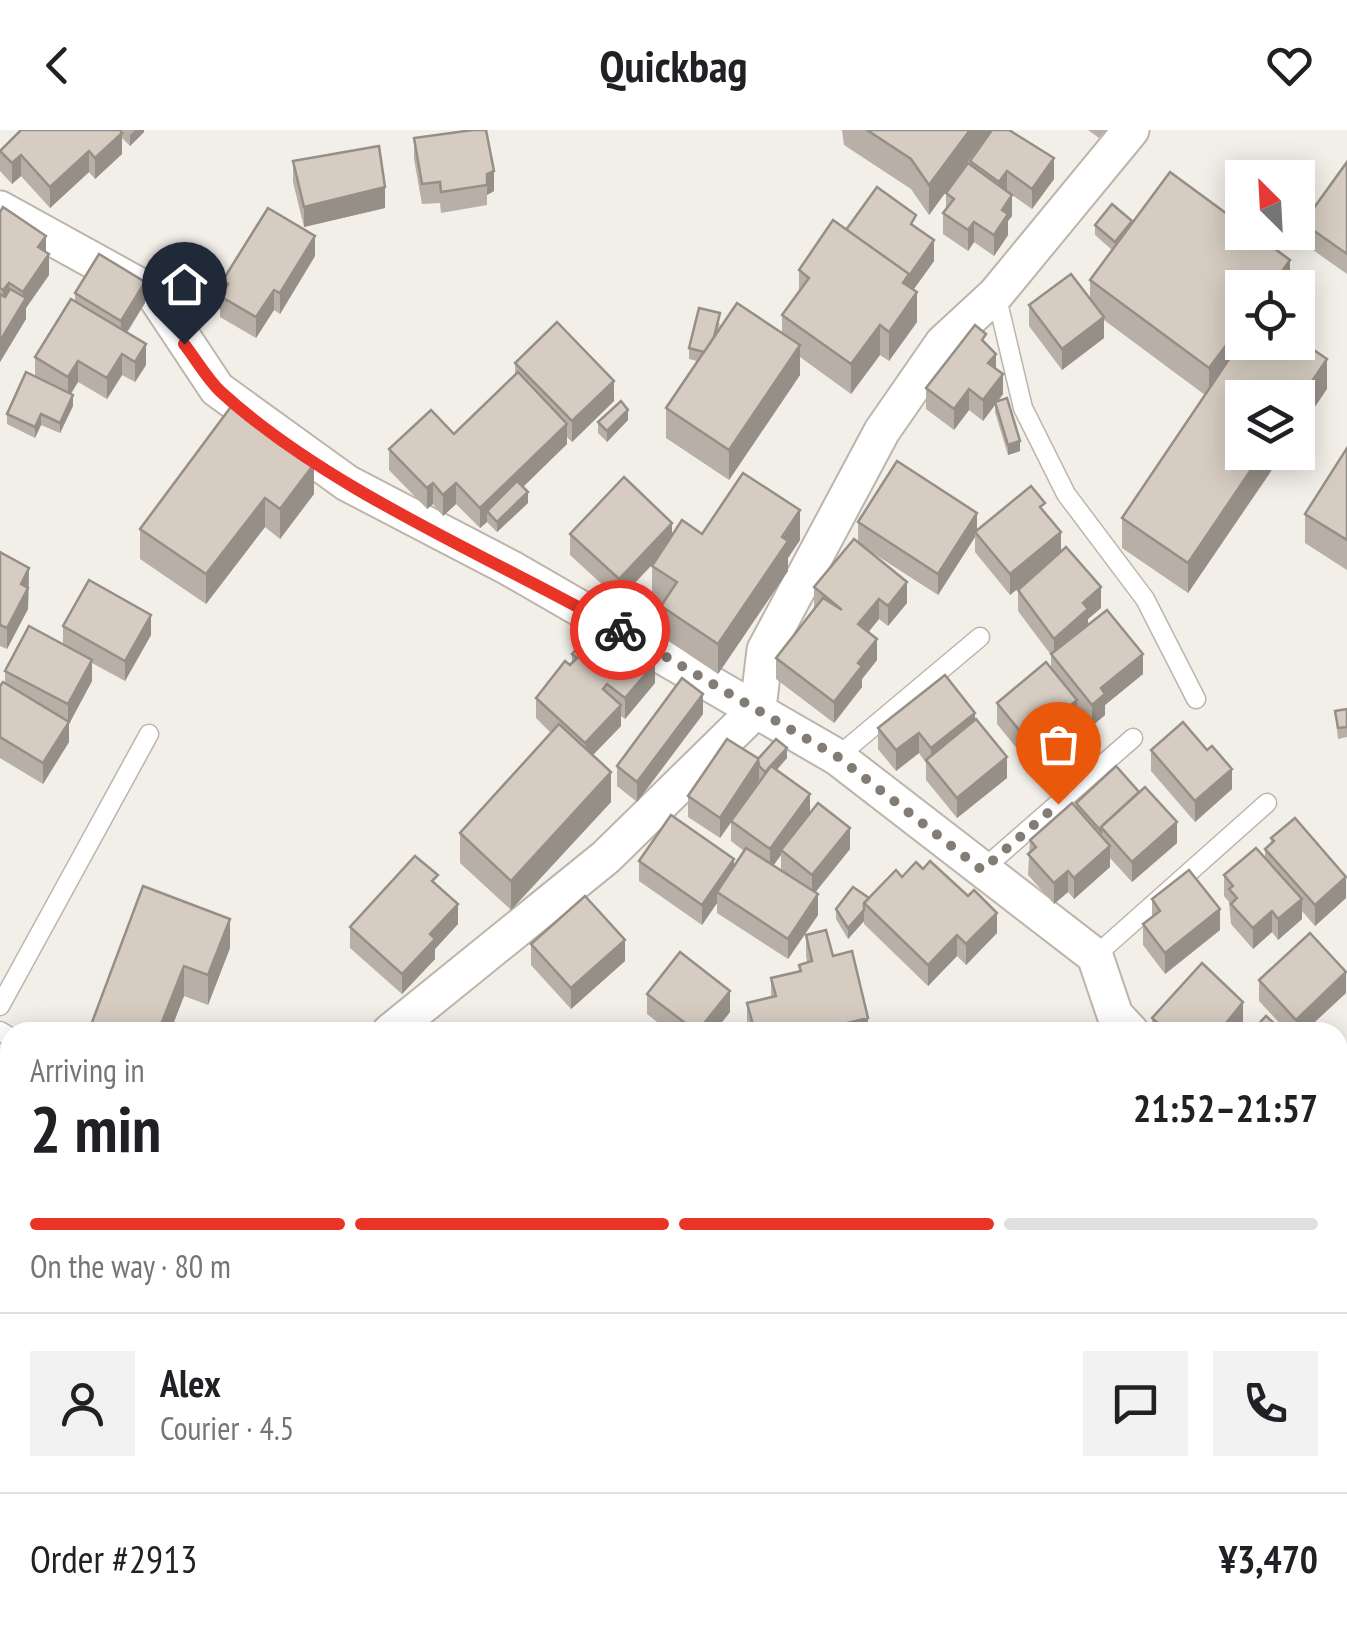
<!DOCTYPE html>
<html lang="en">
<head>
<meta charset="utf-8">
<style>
  body { margin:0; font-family:"PT Sans Narrow",sans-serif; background:#f2f2f2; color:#202124; height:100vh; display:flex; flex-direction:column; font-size:38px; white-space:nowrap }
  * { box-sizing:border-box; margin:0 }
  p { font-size:32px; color:#757577 }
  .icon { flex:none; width:55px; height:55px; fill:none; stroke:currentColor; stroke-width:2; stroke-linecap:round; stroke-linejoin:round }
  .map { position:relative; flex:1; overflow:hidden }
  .panel { position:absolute; left:0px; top:892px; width:1348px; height:622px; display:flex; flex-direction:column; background:#fff; border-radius:30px 30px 0 0; box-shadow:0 5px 25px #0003 }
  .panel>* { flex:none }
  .needle { width:65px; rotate:336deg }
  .tools { position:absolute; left:1225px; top:30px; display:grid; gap:20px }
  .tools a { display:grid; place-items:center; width:90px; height:90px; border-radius:0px; background:#fff; box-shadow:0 5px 25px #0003; font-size:50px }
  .pin { position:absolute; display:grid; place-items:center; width:85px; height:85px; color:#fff; margin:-102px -42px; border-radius:50% 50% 50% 0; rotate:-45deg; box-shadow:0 0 10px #0007 }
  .pin .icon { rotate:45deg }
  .courier { position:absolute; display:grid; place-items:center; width:100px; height:100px; margin:-50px; border:8px solid #ea3427; border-radius:50%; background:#fff; color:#222; box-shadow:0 2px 12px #0007 }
  .overview em { font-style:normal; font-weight:600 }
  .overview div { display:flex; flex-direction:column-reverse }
  .overview { display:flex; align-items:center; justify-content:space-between; height:170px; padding:0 30px }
  h1 { font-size:65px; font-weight:600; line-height:75px }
  .bar { display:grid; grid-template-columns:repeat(4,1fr); gap:15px 10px; align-content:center; height:120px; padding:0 30px }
  .bar i { height:12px; border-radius:8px; background:#e0e0e0 }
  .bar .on { background:#ea3427 }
  .bar p { grid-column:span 4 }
  .line { display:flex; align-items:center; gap:25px; padding:0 30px; border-top:2px solid #e0e0e0 }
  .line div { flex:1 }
  .round { display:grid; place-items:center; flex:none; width:105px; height:105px; border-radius:0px; background:#f2f2f2 }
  header { display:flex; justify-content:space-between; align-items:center; height:130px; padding:0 30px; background:#fff; font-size:45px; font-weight:600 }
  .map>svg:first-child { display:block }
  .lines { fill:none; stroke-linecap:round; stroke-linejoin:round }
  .river { stroke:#a8d5eb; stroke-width:82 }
  .lane-casing { stroke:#bdb5ab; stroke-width:21 }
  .street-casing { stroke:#bdb5ab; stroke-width:39 }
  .lane { stroke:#fff; stroke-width:18 }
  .street { stroke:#fff; stroke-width:35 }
  .wall { fill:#b8afa6; fill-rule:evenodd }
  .shaded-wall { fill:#968f87 }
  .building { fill:#d6ccc1; stroke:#968f87; stroke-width:2.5 }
  .done { stroke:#827c75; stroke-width:10; stroke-dasharray:0 18 }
  .route { stroke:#ea3427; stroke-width:12 }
</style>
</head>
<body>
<header><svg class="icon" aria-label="back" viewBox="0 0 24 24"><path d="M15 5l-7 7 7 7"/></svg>Quickbag<svg class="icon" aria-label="heart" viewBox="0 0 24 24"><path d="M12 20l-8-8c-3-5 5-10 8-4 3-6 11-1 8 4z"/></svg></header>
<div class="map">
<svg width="1347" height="1513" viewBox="0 0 1347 1513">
  <rect width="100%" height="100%" fill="#f2eee8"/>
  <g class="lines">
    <polyline class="river" points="1338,1492 1347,1468"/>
    <g class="lane-casing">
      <g id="lane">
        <polyline points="996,164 1023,278 1066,364 1145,469 1196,569"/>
        <polyline points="837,627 980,507"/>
        <polyline points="982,740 1133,608"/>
        <polyline points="1095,826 1267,673"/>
        <polyline points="0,876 149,604"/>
        <polyline points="0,901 10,907"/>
        <polyline points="0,1337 10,1341"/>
      </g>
    </g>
    <g class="street-casing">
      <g id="street">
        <polyline points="0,79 154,164 217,259 347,353 510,438 837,627 1095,826 1115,885 1131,902"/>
        <polyline points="390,902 606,727 758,578 765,520 882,301 943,213 996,164 1131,0"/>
        <polyline points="1338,1113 1347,1120"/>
        <polyline points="0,1162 10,1157"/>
      </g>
    </g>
    <use href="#lane" class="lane"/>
    <use href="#street" class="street"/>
  </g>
  <g class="wall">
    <polygon points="21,0 144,0 144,2 130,16 122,8 122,24 95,49 89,42 50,78 21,46 12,54 0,41 0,20"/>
    <polygon points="473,0 494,61 487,65 487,75 441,83 440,73 422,74 414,29 414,8"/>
    <polygon points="842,0 991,0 929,85 911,59 844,15"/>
    <polygon points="1088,0 1106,0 1099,8"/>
    <polygon points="293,31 385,78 304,97 293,52"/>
    <polygon points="970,31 1054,49 1032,79 1012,65 1012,86 1008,91 1008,105 994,126 974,112 968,121 943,104 943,83 946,79 946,63 970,35"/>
    <polygon points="1347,32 1347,144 1303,113 1303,93"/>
    <polygon points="0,82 46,122 49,145 26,178 26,189 0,232"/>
    <polygon points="1132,93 1290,158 1242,158 1327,259 1242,322 1284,322 1188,463 1122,418 1122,388 1205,265 1104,190 1104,208 1062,240 1029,196 1029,175 1090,168 1090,150 1112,120 1095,105 1095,95"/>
    <polygon points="916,98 934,131 913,160 917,192 889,231 880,225 851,264 800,227 800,245 729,350 666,308 666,278 697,231 689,229 689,218 720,193 718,200 782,203 782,185 799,162 799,140 846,100"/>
    <polygon points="315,126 280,184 274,180 256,208 220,187 220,166 223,161 223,150"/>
    <polygon points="75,163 145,173 127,203 146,235 135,252 122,245 107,269 78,252 71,264 73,276 60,303 41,295 35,308 7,294 7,284 35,247 35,227 75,171"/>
    <polygon points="986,214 1003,264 998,271 1020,321 1008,325 995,282 995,275 983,291 969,280 954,300 926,279 926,258"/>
    <polygon points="515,233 614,271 572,312 567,307 567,314 523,357 528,373 497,402 487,392 480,398 456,374 443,386 433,374 427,379 389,340 389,319 454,304 515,245"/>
    <polygon points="233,274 314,364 280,409 265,397 206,474 140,429 140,399"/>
    <polygon points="628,290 607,312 598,303 598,292"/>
    <polygon points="1347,318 1347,440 1305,413 1305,384"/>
    <polygon points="1045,383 1061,421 1101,478 1088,489 1088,495 1143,544 1105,575 1105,585 1092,596 1077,577 1077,590 1028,632 997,594 997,573 1051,537 1051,525 1018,481 1018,460 1042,439 1010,465 975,422 975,407 938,465 862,416 907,473 888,496 879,489 868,502 877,530 862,549 862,557 834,593 776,549 776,528 814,478 814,457 858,412 858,392 977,400"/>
    <polygon points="570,404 702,404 800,410 788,428 788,441 718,544 661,506 661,476 663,473 652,465 652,435 619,470 570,425"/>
    <polygon points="0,422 29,438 28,479 7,519 0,516"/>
    <polygon points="63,496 151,505 125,551 92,533 92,551 69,594 69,612 43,654 0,628 0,556 5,553 5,541 63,515"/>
    <polygon points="572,524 655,553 625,589 621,586 621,596 593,625 611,672 511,780 460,733 460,703 551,603 536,588 536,568 570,535 572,533"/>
    <polygon points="1347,579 1347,607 1338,609 1335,581"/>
    <polygon points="703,584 637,672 617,656 617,636"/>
    <polygon points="975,590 1007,648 957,688 926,650 926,633 919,623 896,641 878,619 878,598"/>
    <polygon points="1151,620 1232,659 1195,692 1151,641"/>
    <path d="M 787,628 L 777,640 L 810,682 L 850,719 L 815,763 L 818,785 L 788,829 L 717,783 L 717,773 L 702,795 L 639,751 L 639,731 L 734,737 L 744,721 L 731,711 L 731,693 L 720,708 L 688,687 L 688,666 L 758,629 ZM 781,725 L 781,740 L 773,736 Z"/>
    <polygon points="1076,673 1177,713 1132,752 1110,728 1110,737 1074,769 1068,762 1054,774 1028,745 1030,710 1076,677"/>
    <polygon points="1271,708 1346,768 1315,796 1302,781 1302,789 1278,810 1272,802 1253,819 1231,794 1229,772 1224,766 1224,745 1265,727 1265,719 1271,714"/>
    <polygon points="902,747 997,803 966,835 957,826 928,856 864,794 864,791 848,809 836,789 836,779 869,768"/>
    <polygon points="143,756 230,818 208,875 184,866 170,902 91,902 91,895"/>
    <polygon points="438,757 458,794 435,819 435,829 402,864 350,818 350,797"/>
    <polygon points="1152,769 1220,800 1165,844 1143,815 1143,794 1152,787"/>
    <polygon points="806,805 833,826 868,902 750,902 747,894 747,873 771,867 771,848 799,841 799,835 807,832 806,826"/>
    <polygon points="531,814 625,831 571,879 531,835"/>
    <polygon points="1259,850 1346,863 1304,902 1288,902 1259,871"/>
    <polygon points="647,864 730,882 714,902 670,902 647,884"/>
    <polygon points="1152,888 1243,893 1235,902 1152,902"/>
    <polygon points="1347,1002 1347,1089 1338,1083 1338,1004"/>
    <polygon points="10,1024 7,1125 0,1115 0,1031"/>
    <polygon points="10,1244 10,1292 0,1285 0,1259"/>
    <polygon points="0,1389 9,1398 10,1396 10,1484 0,1480"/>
    <polygon points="120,1505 193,1505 186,1513 129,1513"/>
  </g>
  <g class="shaded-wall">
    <polygon points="135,0 144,0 144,2 130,16 130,5"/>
    <polygon points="970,0 991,0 929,85 929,55"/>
    <polygon points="122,3 122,24 95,49 95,28"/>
    <polygon points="89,21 89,42 50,78 50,57"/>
    <polygon points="21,25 21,46 12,54 12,33"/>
    <polygon points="1054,28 1054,49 1032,79 1032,59"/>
    <polygon points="494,41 494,61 487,65 487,44"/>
    <polygon points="1007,41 1007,61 999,72 999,52"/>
    <polygon points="385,57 385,78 304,97 304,77"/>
    <polygon points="1012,65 1012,86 1008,91 1008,105 994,126 994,105 1002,80"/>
    <polygon points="974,92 974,112 968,121 968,100"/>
    <polygon points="46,106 46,127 38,117"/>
    <polygon points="315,106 315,126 280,184 280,163"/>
    <polygon points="934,110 934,131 909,166 909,146"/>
    <polygon points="49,124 49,145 26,178 26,189 0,232 0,211 23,173 23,162"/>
    <polygon points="1290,130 1290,158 1270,158"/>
    <polygon points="909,144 909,174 917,162 917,192 889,231 889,202 903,153"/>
    <polygon points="145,152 145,173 121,211 121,191"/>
    <polygon points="9,153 9,173 3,181 3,160"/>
    <polygon points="274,160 274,180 256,208 256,187"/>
    <polygon points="1104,187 1104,208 1062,240 1062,219"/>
    <polygon points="1242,194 1242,212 1209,267 1209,238"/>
    <polygon points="880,195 880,225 851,264 851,234"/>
    <polygon points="146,214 146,235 135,252 135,232"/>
    <polygon points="800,215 800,245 729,350 729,320"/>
    <polygon points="122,224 122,245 107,269 107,248"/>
    <polygon points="996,224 996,244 988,233"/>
    <polygon points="1327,229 1327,259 1298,302 1298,272"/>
    <polygon points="78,231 78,252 68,268 68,247"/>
    <polygon points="1003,244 1003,264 983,291 983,270"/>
    <polygon points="614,251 614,271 572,312 572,291"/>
    <polygon points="969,259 969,280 954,300 954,279"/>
    <polygon points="73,265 73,276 60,303 60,293"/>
    <polygon points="628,280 628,290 607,312 607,301"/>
    <polygon points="41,284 41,295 35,308 35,297"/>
    <polygon points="567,294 567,314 492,387 487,381 487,392 480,398 480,378"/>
    <polygon points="1020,311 1020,321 1008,325 1008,315"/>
    <polygon points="1263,322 1284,322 1188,463 1188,433"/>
    <polygon points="314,334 314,364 280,409 280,379"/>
    <polygon points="433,353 433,374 427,379 427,358"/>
    <polygon points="456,353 456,374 443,386 443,365"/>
    <polygon points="528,362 528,373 497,402 497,392"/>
    <polygon points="265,368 265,397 206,474 206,444"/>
    <polygon points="800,380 800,410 788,428 788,441 718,544 718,514"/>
    <polygon points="977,383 977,404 975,402 975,407 938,465 938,444"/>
    <polygon points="672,393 672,413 619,470 619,449"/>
    <polygon points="1061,402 1061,423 1010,465 1010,444"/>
    <polygon points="29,438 28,479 7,519 7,498 21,454"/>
    <polygon points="907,452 907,473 888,496 888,476"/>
    <polygon points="1101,457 1101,478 1088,489 1088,499 1054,529 1054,509 1083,473"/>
    <polygon points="879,469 879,489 858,515 858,494"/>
    <polygon points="151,485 151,505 125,551 125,531"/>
    <polygon points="877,509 877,530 862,549 862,557 834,593 834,572 858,533"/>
    <polygon points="1143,524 1143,544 1105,575 1105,585 1092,596 1092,575 1101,558"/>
    <polygon points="92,530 92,551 69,594 69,612 43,654 43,633 68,593 68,574"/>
    <polygon points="655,533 655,553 625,589 625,568"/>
    <polygon points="703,564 703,584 637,672 637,652"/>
    <polygon points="1077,570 1077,590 1028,632 1028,611"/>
    <polygon points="621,575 621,596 585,633 585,613"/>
    <polygon points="975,583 975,603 931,635 931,618"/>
    <polygon points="919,603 919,623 896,641 896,620"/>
    <polygon points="787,618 787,628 765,652 765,642"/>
    <polygon points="1007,627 1007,648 957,688 957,668"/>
    <polygon points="759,629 759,650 720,708 720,688"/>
    <polygon points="1232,639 1232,659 1195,692 1195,671"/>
    <polygon points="611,642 611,672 511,780 511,751"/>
    <polygon points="810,664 810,685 781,720 781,725 770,740 770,719"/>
    <polygon points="1177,692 1177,713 1132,752 1132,732"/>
    <polygon points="850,698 850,719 812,766 812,745"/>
    <polygon points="1110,716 1110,737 1074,769 1074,748"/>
    <polygon points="734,729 734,749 717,762 717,773 702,795 702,775"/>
    <polygon points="1068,741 1068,762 1054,774 1054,753"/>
    <polygon points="1346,747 1346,768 1315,796 1315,775"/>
    <polygon points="818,764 818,785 788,829 788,809"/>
    <polygon points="1302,769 1302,789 1278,810 1278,789"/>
    <polygon points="458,774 458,794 435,819 435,829 402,864 402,844 430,804"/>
    <polygon points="1220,779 1220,800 1165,844 1165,823"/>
    <polygon points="864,780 864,791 848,809 848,798"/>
    <polygon points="1272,781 1272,802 1253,819 1253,798"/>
    <polygon points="997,783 997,803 966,835 966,814"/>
    <polygon points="230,789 230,818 208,875 208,845"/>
    <polygon points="957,805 957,826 928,856 928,835"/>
    <polygon points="625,810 625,831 571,879 571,858"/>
    <polygon points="184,836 184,866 170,902 158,902"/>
    <polygon points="1346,842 1346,863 1304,902 1296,902 1296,890"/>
    <polygon points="730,861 730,882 714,902 697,902"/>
    <polygon points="1243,872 1243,893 1235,902 1219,902"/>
    <polygon points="868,888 868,902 810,902"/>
    <polygon points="10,990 10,1010 0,1018 0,997"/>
    <polygon points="10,1102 10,1123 7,1125 7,1104"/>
    <polygon points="10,1199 10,1220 0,1236 0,1216"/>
    <polygon points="163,1505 166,1505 166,1513 156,1513"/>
    <polygon points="175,1505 193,1505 186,1513 173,1513 173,1507"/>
    <polygon points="507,1505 519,1505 516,1513 504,1513"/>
  </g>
  <g class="building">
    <polygon points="21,0 120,0 122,3 95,28 89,21 50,57 21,25 12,33 0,21"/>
    <polygon points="473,0 486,0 494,41 487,44 487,55 441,62 440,52 422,54 414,8"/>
    <polygon points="867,0 970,0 929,55 911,29"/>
    <polygon points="992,0 1009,0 1054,28 1032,59 1007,41 999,52 970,31"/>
    <polygon points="379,16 385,57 304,77 293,31"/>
    <polygon points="1347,32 1347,124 1303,93"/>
    <polygon points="968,33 1012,65 1002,80 1008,84 994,105 974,92 968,100 943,83 954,69 946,63"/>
    <polygon points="1170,42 1242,95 1242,102 1252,102 1290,130 1270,158 1242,158 1242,194 1209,238 1090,150"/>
    <polygon points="877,57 916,85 911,94 934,110 909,146 846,100"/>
    <polygon points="1112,74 1132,91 1115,112 1095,95"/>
    <polygon points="3,77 46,106 38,117 49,124 23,162 9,153 3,160 0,158 0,82"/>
    <polygon points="268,78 315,106 280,163 274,160 256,187 220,166 228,154 223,150"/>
    <polygon points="833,90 909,144 903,153 917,162 889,202 880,195 851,234 782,185 809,148 799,140"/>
    <polygon points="99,124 145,152 121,191 75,163"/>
    <polygon points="1071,144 1104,187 1062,219 1029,175"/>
    <polygon points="10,159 26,168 0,211 0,164 5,167"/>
    <polygon points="71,169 146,214 135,232 122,224 107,248 78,231 68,247 35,227"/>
    <polygon points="737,173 800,215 729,320 666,278"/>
    <polygon points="699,178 720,183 714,207 704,222 689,218"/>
    <polygon points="557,192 614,251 572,291 515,233"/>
    <polygon points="975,195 986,204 982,210 996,224 988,233 1003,244 983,270 969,259 954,279 926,258"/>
    <polygon points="1298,209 1327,229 1298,272 1298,268 1242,268 1242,322 1263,322 1188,433 1122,388 1242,210 1242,212 1298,212"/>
    <polygon points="26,242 73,265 60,293 41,284 35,297 7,284"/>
    <polygon points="518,242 567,294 480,378 456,353 443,365 433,353 427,358 389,319 431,280 454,304"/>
    <polygon points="1007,268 1020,311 1008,315 995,272"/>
    <polygon points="621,271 628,280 607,301 598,292"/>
    <polygon points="233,274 314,334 280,379 265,368 206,444 140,399"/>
    <polygon points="1347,318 1347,410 1305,384"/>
    <polygon points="897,331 977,383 938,444 858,392"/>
    <polygon points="743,343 800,380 782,407 788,411 718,514 661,476 677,452 652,436 682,390 702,404"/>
    <polygon points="624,347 672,393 619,449 570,404"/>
    <polygon points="517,351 528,362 497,392 487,381"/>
    <polygon points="1031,356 1045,373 1040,377 1061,402 1010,444 975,402"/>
    <polygon points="854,409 907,452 888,476 879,469 858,494 877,509 858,533 862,536 834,572 776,528 823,468 842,480 814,457"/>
    <polygon points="1066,417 1101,457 1083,473 1088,479 1054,509 1018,460"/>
    <polygon points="0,422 29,438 21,454 28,458 7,498 0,495"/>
    <polygon points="89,450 151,485 125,531 63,496"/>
    <polygon points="1107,480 1143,524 1101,558 1105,564 1092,575 1051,524"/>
    <polygon points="601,491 655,533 625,568 607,554 603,559 621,575 585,613 536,568 565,531 570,535 577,528 572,524"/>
    <polygon points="29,496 92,530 68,574 5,541"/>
    <polygon points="1046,532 1077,570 1028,611 997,573"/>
    <polygon points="945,545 975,583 931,618 919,603 896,620 878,598"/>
    <polygon points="682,548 703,564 637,652 617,636"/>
    <polygon points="3,552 69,592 43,633 0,607 0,556"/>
    <polygon points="1347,579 1347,597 1338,598 1335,581"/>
    <polygon points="976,589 1007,627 957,668 926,630"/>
    <polygon points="1183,592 1207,620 1212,616 1232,639 1195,671 1151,620"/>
    <polygon points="559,594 611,642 511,751 460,703"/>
    <polygon points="727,609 759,629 720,688 688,666"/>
    <polygon points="776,609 787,618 765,642 759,636 758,629"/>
    <polygon points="771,636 810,664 770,719 731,691"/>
    <polygon points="1116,636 1139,662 1101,697 1101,701 1076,673"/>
    <polygon points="1145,657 1177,692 1132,732 1101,697"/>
    <polygon points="818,673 850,698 812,745 781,720"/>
    <polygon points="1072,673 1110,716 1074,748 1068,741 1054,753 1028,724 1036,717 1030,710"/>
    <polygon points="671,685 734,729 702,775 639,731"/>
    <polygon points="1295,688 1346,747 1315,775 1265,719 1274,711 1271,708"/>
    <polygon points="746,718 818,764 788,809 717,762"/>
    <polygon points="1256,718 1302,769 1278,789 1272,781 1253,798 1231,774 1237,768 1229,759 1233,756 1224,745"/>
    <polygon points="415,726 438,745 432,751 458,774 430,804 435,809 402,844 350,797"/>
    <polygon points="930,731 968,766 974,760 997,783 966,814 957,805 928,835 864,773 896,740 902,747 916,732 923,739"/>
    <polygon points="1189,740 1220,779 1165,823 1143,794 1160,781 1152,769"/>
    <polygon points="143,756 230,789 208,845 184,836 158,902 111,902 91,895"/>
    <polygon points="853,757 869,768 864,773 864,780 848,798 836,779"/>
    <polygon points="585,766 625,810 571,858 531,814"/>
    <polygon points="826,800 833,826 852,821 868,888 810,902 755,902 747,873 776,866 771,848 801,841 799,835 812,831 806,805"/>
    <polygon points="1310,803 1346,842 1296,890 1259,850"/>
    <polygon points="680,822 730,861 697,902 647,864"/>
    <polygon points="1202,833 1243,872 1219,902 1168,902 1152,888"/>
    <polygon points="1266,886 1284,902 1251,902"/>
    <polygon points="439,895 447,902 432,902"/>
    <polygon points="10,936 10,990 0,997 0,944"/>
    <polygon points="1341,999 1347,1002 1347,1069 1338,1063 1338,1004"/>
    <polygon points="10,1024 10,1102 7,1104 0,1094 0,1031"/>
    <polygon points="0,1193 10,1198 0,1216"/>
    <polygon points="10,1244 10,1271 0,1265 0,1259"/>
    <polygon points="0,1389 9,1392 0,1415"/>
    <polygon points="10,1396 10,1463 0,1459 0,1422"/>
    <polygon points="144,1505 163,1505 156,1513 153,1513"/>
    <polygon points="287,1505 507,1505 504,1513 285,1513"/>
  </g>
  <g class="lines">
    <polyline class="done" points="620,500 838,627 982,740 1058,674"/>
    <path class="route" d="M 184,214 C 196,229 207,249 221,262 C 328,360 493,428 620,500"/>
  </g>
</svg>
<div class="tools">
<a><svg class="needle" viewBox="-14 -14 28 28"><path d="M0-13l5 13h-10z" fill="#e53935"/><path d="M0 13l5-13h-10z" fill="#757577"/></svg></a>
<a><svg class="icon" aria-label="locate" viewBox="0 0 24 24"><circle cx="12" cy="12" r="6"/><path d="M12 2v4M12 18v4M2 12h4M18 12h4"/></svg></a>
<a><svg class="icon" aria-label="layers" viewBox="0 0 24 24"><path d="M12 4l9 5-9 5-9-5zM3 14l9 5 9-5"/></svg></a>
</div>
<div class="pin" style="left:1058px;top:674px;background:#ea580c"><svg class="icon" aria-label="bag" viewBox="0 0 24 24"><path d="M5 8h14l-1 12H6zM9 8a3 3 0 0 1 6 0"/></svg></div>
<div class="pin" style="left:184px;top:214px;background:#1f2937"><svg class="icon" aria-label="home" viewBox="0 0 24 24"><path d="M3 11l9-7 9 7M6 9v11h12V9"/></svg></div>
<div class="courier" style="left:620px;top:500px"><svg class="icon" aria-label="bike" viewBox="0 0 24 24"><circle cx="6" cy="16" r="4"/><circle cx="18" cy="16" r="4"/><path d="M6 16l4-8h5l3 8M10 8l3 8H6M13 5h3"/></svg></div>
<section class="panel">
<div class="overview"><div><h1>2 min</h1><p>Arriving in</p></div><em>21:52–21:57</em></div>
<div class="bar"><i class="on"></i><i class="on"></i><i class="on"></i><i></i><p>On the way · 80 m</p></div>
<div class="line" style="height:180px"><a class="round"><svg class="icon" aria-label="person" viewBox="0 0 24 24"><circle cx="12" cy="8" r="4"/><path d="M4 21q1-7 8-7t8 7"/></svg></a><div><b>Alex</b><p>Courier · 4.5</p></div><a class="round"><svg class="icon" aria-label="chat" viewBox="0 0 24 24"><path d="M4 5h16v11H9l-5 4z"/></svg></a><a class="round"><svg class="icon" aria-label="phone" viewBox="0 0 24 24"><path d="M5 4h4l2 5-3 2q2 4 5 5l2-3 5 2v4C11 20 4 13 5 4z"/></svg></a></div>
<div class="line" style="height:130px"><div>Order #2913</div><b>¥3,470</b></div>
</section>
</div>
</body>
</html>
